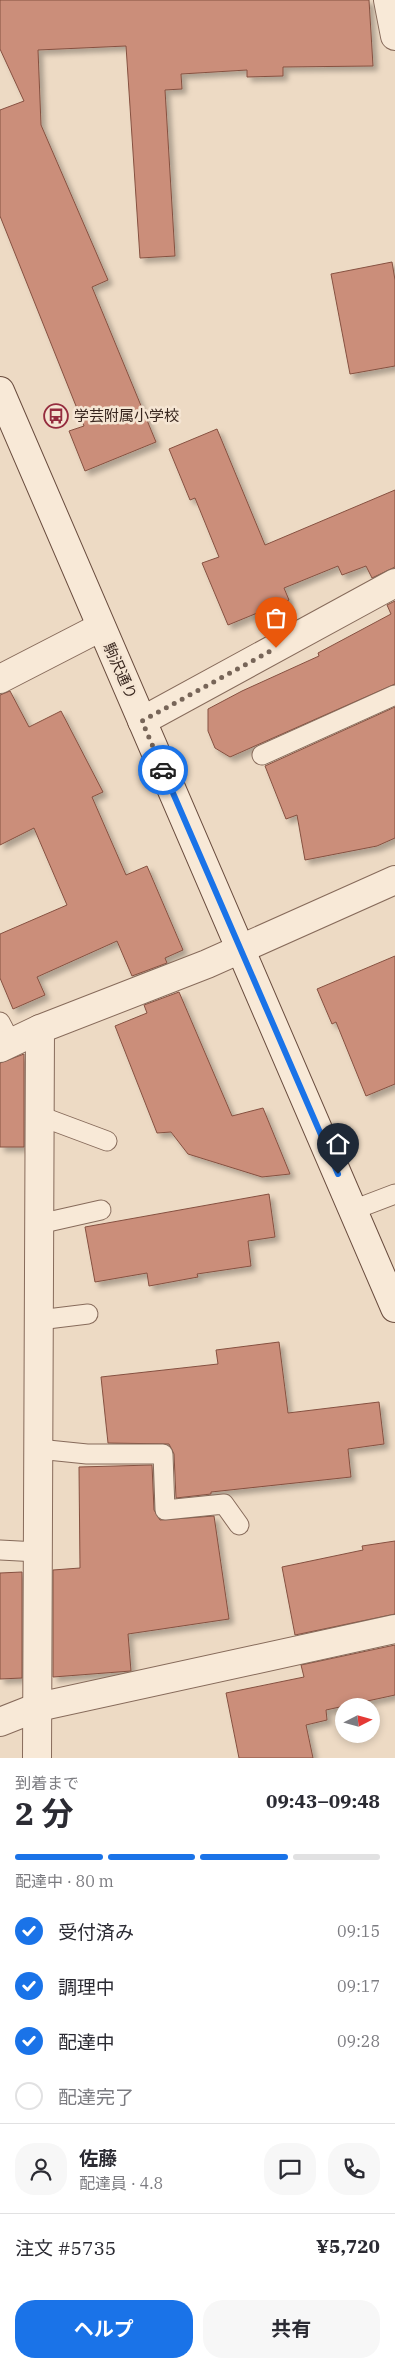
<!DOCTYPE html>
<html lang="ja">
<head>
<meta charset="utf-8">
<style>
  body { margin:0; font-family:"IBM Plex Serif","Noto Sans JP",serif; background:#f7f7f7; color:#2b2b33; height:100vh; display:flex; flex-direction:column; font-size:19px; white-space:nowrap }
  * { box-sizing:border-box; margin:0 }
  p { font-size:16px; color:#7c7c81 }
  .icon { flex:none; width:28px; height:28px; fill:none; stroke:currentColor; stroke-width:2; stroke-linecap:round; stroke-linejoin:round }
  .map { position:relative; height:1758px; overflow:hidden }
  .side { display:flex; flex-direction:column; background:#fff; flex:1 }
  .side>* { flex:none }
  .needle { width:32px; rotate:84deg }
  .fabs { position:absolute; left:335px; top:1698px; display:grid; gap:10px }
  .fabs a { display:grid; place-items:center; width:45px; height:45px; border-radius:50%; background:#fff; box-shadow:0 2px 8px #0003; font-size:25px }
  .pin { position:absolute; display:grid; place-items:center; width:42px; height:42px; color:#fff; margin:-51px -21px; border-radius:50% 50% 50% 0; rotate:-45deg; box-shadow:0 0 5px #0007 }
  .pin .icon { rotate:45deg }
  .courier { position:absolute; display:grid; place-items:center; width:50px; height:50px; margin:-25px; border:4px solid #1a73e8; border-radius:50%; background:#fff; color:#222; box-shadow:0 1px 6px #0007 }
  .overview em { font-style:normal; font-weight:700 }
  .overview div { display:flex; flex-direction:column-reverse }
  .overview { display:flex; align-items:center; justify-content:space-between; height:85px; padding:0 15px }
  h1 { font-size:32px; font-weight:700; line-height:38px }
  .bar { display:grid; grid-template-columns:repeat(4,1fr); gap:8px 5px; align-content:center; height:60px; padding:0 15px }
  .bar i { height:6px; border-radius:4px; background:#e1e1e2 }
  .bar .active { background:#1a73e8 }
  .bar p { grid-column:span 4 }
  .line { display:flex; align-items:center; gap:12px; padding:0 15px; border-top:1px solid #e1e1e2 }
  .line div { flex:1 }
  .round { display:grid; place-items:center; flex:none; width:52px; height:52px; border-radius:20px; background:#f7f7f7 }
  ol { padding:0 15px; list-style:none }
  li { display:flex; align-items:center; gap:15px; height:55px }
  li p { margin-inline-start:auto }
  li .icon { padding:5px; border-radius:50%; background:#1a73e8; color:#fff; stroke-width:4 }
  li:last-child { color:#7c7c81 }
  li i { width:28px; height:28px; border:2px solid #e1e1e2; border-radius:50% }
  .action { display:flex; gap:10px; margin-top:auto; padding:10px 15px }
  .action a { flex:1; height:58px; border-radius:20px; background:#1a73e8; color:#fff; font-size:20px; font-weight:700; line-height:58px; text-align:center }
  .action a+a { background:#f7f7f7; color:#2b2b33 }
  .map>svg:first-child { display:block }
  .building { fill:#cb8e7a; stroke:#865141; filter:url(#shadow) }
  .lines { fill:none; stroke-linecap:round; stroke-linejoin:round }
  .service-casing { stroke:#876b5b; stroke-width:21 }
  .minor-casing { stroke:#876b5b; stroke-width:30 }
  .secondary-casing { stroke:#694c3e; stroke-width:30 }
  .service { stroke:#f8e9d7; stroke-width:19 }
  .minor { stroke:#f8e9d7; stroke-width:28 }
  .secondary { stroke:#f8e9d7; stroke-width:28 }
  .done { stroke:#776558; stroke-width:5; stroke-dasharray:0 9 }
  .route { stroke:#1a73e8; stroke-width:6 }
  .labels { text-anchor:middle; stroke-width:5; stroke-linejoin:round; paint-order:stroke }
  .poi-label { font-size:15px; fill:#38261e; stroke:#f5e5d3; text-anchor:start }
  .street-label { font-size:15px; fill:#38261e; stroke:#f5e5d3 }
</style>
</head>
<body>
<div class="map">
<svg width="395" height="1758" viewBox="0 0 395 1758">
  <defs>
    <filter id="shadow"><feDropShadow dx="4.5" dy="4.5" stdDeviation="2.5" flood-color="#0004"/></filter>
  </defs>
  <rect width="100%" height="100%" fill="#eddac4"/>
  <g class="building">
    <polygon points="0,0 369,0 373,66 283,67 283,76 247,77 247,70 181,74 182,89 165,90 175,256 140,258 126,46 38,50 41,125 108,280 92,287 156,442 85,471 69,431 84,426 0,216 0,110 24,101 0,49"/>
    <polygon points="392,262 395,280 395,366 350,374 331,274"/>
    <polygon points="217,429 265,545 395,490 395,567 372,578 366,566 342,575 338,566 284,588 289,600 228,625 202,563 219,557 195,498 190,500 169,449"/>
    <polygon points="395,601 395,684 230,757 215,748 208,731 208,709 242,691 319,656 318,653 391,614 387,605"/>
    <polygon points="10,691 29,727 61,711 103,792 92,797 126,875 147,866 183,950 165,958 167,963 132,976 117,941 37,977 45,995 13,1009 0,978 0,934 67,905 34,828 0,845 0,695"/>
    <polygon points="395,707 395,838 377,846 305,860 297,815 286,819 265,766"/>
    <polygon points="395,956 395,1084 366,1096 336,1022 332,1024 317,989"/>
    <polygon points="179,992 232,1116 263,1108 290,1174 262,1177 188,1154 171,1132 157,1133 115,1026 147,1013 144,1005"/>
    <polygon points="24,1054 24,1147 0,1147 0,1063"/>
    <polygon points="269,1194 275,1237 248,1241 251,1266 197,1274 198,1277 149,1286 147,1273 95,1282 85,1227"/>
    <polygon points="279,1342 288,1413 379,1402 384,1444 348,1449 351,1477 211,1492 211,1494 176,1498 174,1454 169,1444 108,1443 101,1377 218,1364 216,1350"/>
    <polygon points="152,1465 154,1510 160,1520 214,1516 229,1619 128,1634 131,1671 53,1677 53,1570 80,1568 79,1467"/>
    <polygon points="395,1541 395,1614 295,1635 282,1567 363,1550 362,1546"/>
    <polygon points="22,1572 22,1678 0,1679 0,1573"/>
    <polygon points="395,1645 395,1695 326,1710 327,1720 306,1725 313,1758 239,1758 226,1693 304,1677 301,1665"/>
  </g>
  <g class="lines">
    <g class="service-casing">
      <g id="service">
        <polyline points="262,755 395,695"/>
        <polyline points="0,1022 11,1043"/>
        <polyline points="40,1116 107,1141"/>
        <polyline points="353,1210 395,1194"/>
        <polyline points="39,1224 101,1210"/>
        <polyline points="39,1320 88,1314"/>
        <polyline points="38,1449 87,1454 163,1454 165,1510 224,1504 239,1525"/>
        <polyline points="0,1550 38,1552"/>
      </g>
    </g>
    <g class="minor-casing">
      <g id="minor">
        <polyline points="388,0 395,36"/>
        <polyline points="0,679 101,627"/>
        <polyline points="142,721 395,583"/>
        <polyline points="0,1048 40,1029 207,964 395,880"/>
        <polyline points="0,1722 38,1707 395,1629"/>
        <polyline points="37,1758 40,1029"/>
      </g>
    </g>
    <g class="secondary-casing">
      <polyline id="secondary" points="0,391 395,1308"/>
    </g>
    <use href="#service" class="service"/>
    <use href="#minor" class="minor"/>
    <use href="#secondary" class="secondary"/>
  </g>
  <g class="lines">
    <polyline class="done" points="163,770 142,721 276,648"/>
    <polyline class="route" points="163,770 338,1174"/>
  </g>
  <defs>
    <g id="bus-ring" transform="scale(1.25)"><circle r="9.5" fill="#f5e5d3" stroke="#952c3e" stroke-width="1.5"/><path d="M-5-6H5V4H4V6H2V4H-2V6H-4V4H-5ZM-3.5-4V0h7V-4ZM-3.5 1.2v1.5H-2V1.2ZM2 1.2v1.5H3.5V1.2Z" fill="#952c3e"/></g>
  </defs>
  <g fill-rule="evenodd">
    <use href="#bus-ring" x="56" y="416"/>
  </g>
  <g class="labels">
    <g class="poi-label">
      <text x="74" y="421">学芸附属小学校</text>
    </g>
    <g class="street-label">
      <text transform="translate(120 671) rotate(66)" y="5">駒沢通り</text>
    </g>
  </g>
</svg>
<div class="fabs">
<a><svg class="needle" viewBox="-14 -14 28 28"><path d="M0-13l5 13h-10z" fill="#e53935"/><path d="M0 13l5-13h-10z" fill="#7c7c81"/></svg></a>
</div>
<div class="pin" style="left:276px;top:648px;background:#ea580c"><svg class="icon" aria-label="bag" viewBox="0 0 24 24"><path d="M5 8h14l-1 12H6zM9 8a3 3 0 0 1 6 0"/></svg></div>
<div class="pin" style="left:338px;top:1174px;background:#1f2937"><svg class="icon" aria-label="home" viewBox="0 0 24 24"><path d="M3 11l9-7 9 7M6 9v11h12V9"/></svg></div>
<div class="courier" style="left:163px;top:770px"><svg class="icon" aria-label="car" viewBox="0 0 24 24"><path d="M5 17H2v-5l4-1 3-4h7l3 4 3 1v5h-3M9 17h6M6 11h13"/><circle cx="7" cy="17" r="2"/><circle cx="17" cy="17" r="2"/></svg></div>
</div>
<section class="side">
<div class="overview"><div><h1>2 分</h1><p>到着まで</p></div><em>09:43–09:48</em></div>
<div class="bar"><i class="active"></i><i class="active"></i><i class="active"></i><i></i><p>配達中 · 80 m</p></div>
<ol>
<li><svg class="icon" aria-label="check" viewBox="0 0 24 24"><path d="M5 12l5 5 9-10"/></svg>受付済み<p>09:15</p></li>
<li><svg class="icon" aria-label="check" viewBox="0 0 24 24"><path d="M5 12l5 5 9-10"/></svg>調理中<p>09:17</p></li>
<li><svg class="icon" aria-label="check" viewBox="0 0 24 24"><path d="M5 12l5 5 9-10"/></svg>配達中<p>09:28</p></li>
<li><i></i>配達完了</li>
</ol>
<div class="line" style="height:90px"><a class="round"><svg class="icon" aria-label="person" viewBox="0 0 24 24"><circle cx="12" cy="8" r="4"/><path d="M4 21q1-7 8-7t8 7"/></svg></a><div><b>佐藤</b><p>配達員 · 4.8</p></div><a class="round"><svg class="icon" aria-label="chat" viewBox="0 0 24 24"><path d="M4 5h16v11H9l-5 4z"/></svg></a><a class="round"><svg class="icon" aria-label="phone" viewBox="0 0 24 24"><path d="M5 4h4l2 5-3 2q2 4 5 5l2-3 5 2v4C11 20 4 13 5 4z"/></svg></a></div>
<div class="line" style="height:65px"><div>注文 #5735</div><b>¥5,720</b></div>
<div class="action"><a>ヘルプ</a><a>共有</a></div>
</section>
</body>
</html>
